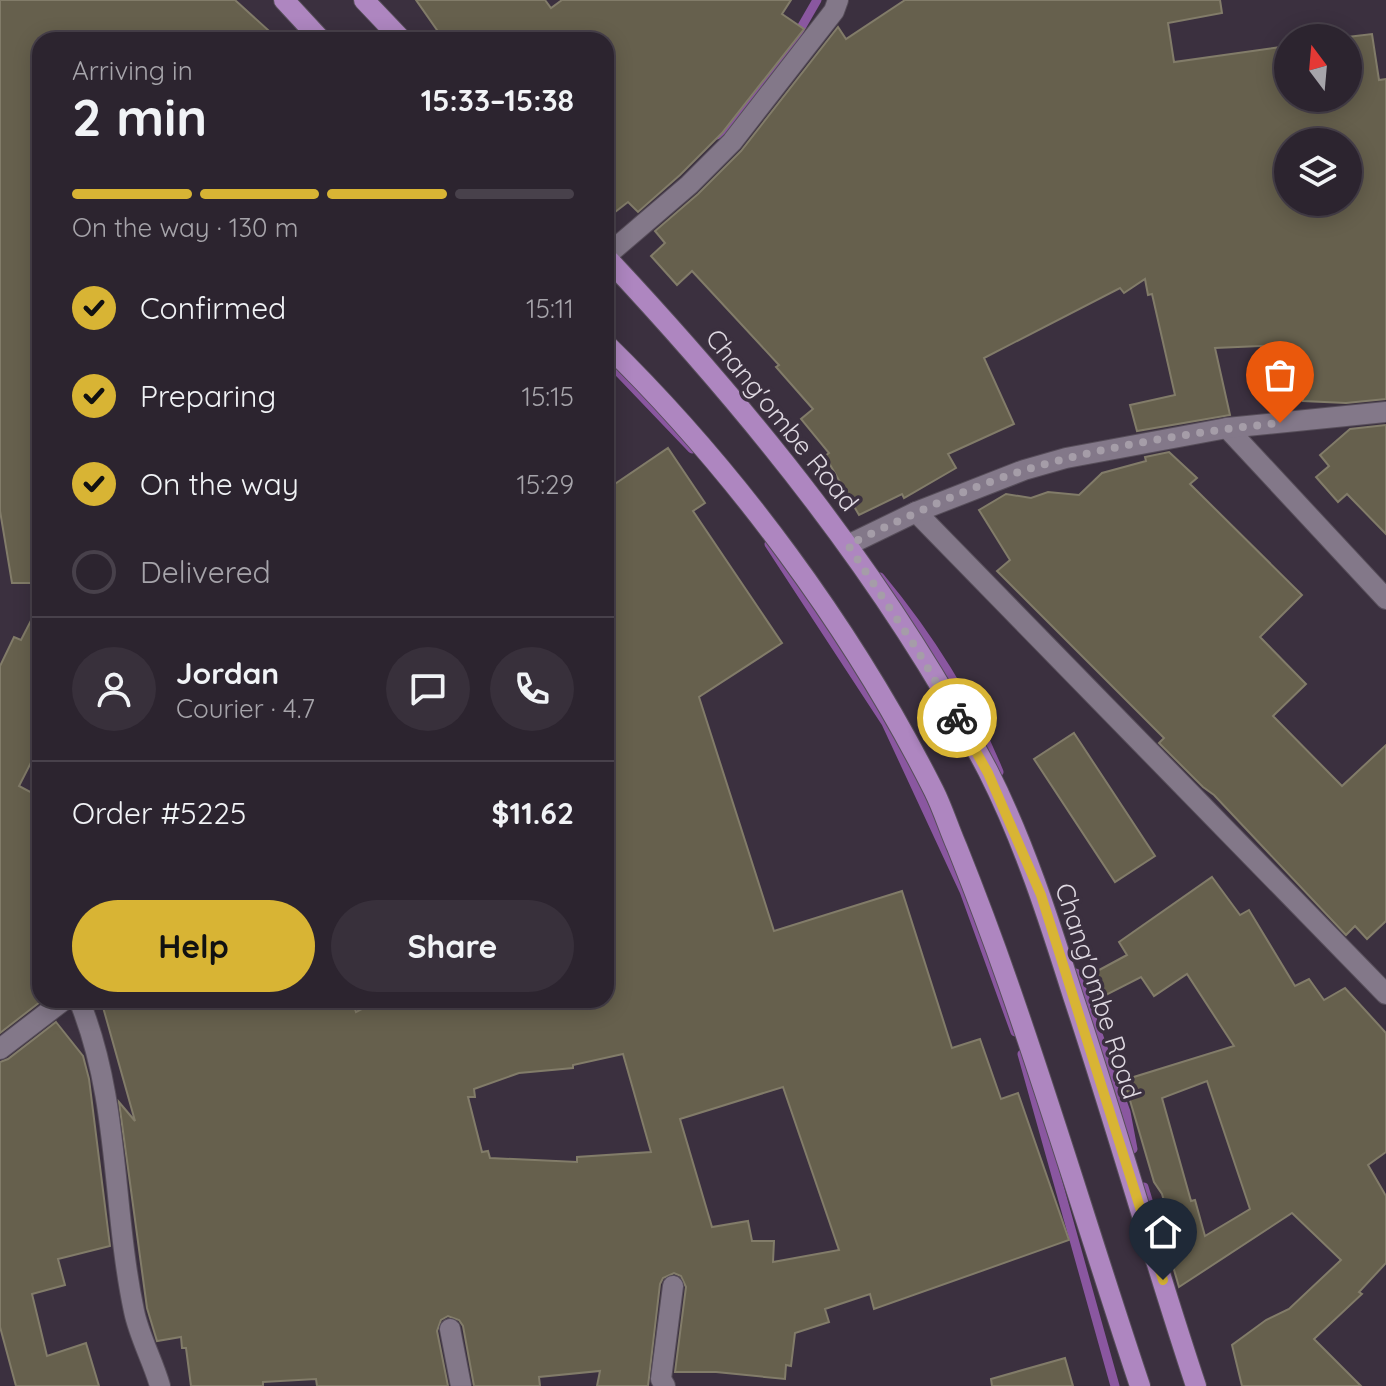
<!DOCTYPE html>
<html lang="en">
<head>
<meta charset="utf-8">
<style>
  body { margin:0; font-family:Quicksand,sans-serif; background:#38303b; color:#f1f3f6; height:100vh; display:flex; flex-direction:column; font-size:30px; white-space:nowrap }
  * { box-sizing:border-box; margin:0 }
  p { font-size:26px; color:#a6a4aa }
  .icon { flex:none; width:44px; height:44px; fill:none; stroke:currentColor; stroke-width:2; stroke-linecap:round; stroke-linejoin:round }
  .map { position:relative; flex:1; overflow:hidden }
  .drawer { position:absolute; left:32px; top:32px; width:582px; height:976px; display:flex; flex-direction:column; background:#2c242f; border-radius:24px; box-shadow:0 4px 20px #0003,0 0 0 2px #48414b }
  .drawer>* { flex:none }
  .needle { width:52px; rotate:344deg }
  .buttons { position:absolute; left:1274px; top:24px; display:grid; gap:16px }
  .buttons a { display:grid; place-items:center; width:88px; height:88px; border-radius:50%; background:#2c242f; box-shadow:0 4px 20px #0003,0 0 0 2px #48414b; font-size:40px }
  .pin { position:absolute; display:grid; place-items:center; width:68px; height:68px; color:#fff; margin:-82px -34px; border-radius:50% 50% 50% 0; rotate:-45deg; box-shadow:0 0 8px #0007 }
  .pin .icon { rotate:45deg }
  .courier { position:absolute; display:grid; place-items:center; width:80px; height:80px; margin:-40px; border:6px solid #d8b434; border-radius:50%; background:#fff; color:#222; box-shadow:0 2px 10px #0007 }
  .headline em { font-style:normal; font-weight:700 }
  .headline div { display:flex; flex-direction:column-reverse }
  .headline { display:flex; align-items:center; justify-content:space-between; height:136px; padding:0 40px }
  h1 { font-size:52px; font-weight:700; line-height:60px }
  .bar { display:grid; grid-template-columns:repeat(4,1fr); gap:12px 8px; align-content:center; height:96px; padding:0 40px }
  .bar i { height:10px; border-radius:6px; background:#48414b }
  .bar .on { background:#d8b434 }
  .bar p { grid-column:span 4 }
  .line { display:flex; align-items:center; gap:20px; padding:0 40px; border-top:2px solid #48414b }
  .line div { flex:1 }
  .round { display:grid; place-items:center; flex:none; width:84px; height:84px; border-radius:42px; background:#38303b }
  ol { padding:0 40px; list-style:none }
  li { display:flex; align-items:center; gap:24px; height:88px }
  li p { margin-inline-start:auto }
  li .icon { padding:8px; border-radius:50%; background:#d8b434; color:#111; stroke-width:4 }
  li:last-child { color:#a6a4aa }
  li i { width:44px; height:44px; border:4px solid #48414b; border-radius:50% }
  .button { display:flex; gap:16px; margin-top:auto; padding:16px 40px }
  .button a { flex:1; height:92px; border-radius:48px; background:#d8b434; color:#111; font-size:32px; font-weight:700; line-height:92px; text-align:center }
  .button a+a { background:#38303b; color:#f1f3f6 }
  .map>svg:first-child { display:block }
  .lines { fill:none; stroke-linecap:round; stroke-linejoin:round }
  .stream { stroke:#8a57a0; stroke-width:9 }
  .building { fill:#66604d; stroke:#827c69; stroke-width:2; fill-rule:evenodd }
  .minor-casing { stroke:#574e5a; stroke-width:22 }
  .primary-casing { stroke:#574e5a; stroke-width:22 }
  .minor { stroke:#837889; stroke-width:20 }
  .primary { stroke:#ae86c0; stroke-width:20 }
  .done { stroke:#a59da8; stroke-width:8; stroke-dasharray:0 14.4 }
  .route { stroke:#d8b434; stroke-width:10 }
  .labels { text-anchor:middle; stroke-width:7; stroke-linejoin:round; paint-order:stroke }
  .street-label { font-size:26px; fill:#ded8e1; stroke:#3b303f }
</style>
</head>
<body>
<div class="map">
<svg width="1386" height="1386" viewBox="0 0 1386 1386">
  <rect width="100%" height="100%" fill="#3b303f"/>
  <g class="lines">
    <g class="stream">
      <polyline points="717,135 737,117 779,66 817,0"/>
      <polyline points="606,359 692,449"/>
      <polyline points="769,544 886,723 964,891 1015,1032"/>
      <path d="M 880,577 C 928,635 971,703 999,772"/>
      <polyline points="1076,973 1126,1112 1133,1149"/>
      <polyline points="1022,1054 1115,1386"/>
      <polyline points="1144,1187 1158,1233"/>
    </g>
  </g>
  <g class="building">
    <polygon points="0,0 235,0 279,40 40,40 40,583 12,583 0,511"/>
    <polygon points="416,0 545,0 551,8 562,0 791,0 782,14 804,29 722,133 680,175 638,212 628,202 606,219 606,40 444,40"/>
    <path d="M 905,0 L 1220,0 L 1222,13 L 1168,23 L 1174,62 L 1288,46 L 1288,98 L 1348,98 L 1348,37 L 1372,34 L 1379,80 L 1386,79 L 1386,399 L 1346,403 L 1303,401 L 1303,395 L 1283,394 L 1286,345 L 1215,348 L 1230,415 L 1137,431 L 1130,405 L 1175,395 L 1152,294 L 1148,295 L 1145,279 L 1124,293 L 1120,288 L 984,358 L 1014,424 L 948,454 L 956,468 L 904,498 L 902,494 L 859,515 L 825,456 L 829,453 L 801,419 L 813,409 L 776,367 L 779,365 L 692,271 L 677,285 L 651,256 L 665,243 L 655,231 L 698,194 L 741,151 L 838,27 L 846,39 ZM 1288,142 L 1348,142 L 1348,202 L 1288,202 Z"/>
    <polygon points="1386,425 1386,534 1347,494 1338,502 1316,477 1329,466 1320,455 1350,429"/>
    <path d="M 668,448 L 705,503 L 693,511 L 782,643 L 699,697 L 774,931 L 902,891 L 952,1048 L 980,1039 L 1001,1099 L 1018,1093 L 1069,1240 L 874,1309 L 870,1294 L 825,1309 L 829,1322 L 795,1333 L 791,1366 L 786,1365 L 785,1379 L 716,1372 L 675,1372 L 686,1287 L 681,1276 L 674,1273 L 663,1278 L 660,1284 L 648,1386 L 597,1386 L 600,1371 L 539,1377 L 540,1386 L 474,1386 L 463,1326 L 459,1320 L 448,1316 L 441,1320 L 437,1331 L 448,1386 L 317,1386 L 316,1379 L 263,1382 L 263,1386 L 191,1386 L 186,1348 L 182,1348 L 181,1337 L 157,1341 L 147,1308 L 119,1102 L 135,1121 L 101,1000 L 352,1000 L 356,1012 L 379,1000 L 606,1000 L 606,490 ZM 623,1054 L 651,1152 L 577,1157 L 577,1162 L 490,1158 L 488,1151 L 482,1152 L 468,1097 L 475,1097 L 474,1089 L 519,1073 L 573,1068 L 573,1065 ZM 783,1087 L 839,1250 L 773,1262 L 774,1241 L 752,1241 L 748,1221 L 712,1227 L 680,1119 Z"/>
    <polygon points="1169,452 1197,478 1190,484 1302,595 1260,637 1306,684 1273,716 1342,786 1386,745 1386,921 1367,939 1355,926 1346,935 1214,795 1203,787 1159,743 1164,738 997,571 1010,560 979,510 1006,494 1031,498 1048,492 1079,495 1102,473 1146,461 1145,457"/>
    <polygon points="40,603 40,745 19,786 40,797 40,1002 0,1033 0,666 14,637 21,640"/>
    <polygon points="1074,733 1155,856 1115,882 1034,759"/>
    <path d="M 1212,877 L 1240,915 L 1249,910 L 1295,986 L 1309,979 L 1324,1000 L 1345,988 L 1386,1033 L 1386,1152 L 1368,1165 L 1386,1196 L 1386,1263 L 1359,1292 L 1362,1294 L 1314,1339 L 1361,1386 L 1242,1386 L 1232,1345 L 1266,1320 L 1289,1309 L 1341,1260 L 1292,1213 L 1179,1287 L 1170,1256 L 1179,1254 L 1162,1194 L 1154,1182 L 1124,1080 L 1234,1046 L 1187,974 L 1154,996 L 1141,977 L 1100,998 L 1088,976 L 1127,955 L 1119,942 ZM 1207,1081 L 1250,1209 L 1205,1236 L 1195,1200 L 1191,1201 L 1162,1098 Z"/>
    <polygon points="56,1022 83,1056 89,1079 110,1246 58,1259 65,1285 32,1294 47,1356 86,1343 99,1386 16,1386 0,1327 0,1062 8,1059"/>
    <polygon points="1065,1358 1073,1386 992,1386 991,1379"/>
  </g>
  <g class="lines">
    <g class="minor-casing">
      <g id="minor">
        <polyline points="606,256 689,185 732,142 834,11 838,0"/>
        <polyline points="1227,428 1386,599"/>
        <polyline points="916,512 1386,994"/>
        <polyline points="848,545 916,512 1024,470 1066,458 1227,428 1386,412"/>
        <path d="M 79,1000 C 120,1100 112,1207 134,1311 C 139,1336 153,1361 160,1386"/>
        <polyline points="0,1049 64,1000"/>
        <polyline points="450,1329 461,1386"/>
        <polyline points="665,1386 661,1379 673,1286"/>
      </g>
    </g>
    <g class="primary-casing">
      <g id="primary">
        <polyline points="284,0 321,40"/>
        <polyline points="364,0 402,40"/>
        <path d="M 606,257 C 752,413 888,580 988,771 C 1024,842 1049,920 1073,996 C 1116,1125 1153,1257 1196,1386"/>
        <path d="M 606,344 C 735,470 853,630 934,791 C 943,809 949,829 957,847 C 975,892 992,937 1008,983 C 1055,1117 1095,1252 1140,1386"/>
      </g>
    </g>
    <use href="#minor" class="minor"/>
    <use href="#primary" class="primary"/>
  </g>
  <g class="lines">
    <path class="done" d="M 957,718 L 916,648 L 848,545 C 906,517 966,488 1028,469 C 1106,446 1199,431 1280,423"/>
    <polyline class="route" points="957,718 988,773 1041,895 1163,1280"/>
  </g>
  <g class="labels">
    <g class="street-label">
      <text transform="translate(782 420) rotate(51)" y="9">Chang'ombe Road</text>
      <text transform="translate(1098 991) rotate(72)" y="9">Chang'ombe Road</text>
    </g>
  </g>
</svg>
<div class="buttons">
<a><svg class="needle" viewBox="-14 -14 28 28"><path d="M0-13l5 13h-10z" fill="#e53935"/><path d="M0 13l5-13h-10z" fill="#a6a4aa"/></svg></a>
<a><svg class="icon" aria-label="layers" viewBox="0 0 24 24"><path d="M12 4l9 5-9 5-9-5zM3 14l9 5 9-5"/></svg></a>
</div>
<div class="pin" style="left:1280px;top:423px;background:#ea580c"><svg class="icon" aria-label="bag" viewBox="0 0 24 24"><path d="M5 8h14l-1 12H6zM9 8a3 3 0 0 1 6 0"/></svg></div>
<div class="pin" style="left:1163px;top:1280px;background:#1f2937"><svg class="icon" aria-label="home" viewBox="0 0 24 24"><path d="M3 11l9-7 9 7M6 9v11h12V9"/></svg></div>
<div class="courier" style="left:957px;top:718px"><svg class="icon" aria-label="bike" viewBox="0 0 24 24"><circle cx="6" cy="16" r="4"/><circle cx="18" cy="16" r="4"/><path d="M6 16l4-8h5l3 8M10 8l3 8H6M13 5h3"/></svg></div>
<section class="drawer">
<div class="headline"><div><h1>2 min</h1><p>Arriving in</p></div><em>15:33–15:38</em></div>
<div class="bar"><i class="on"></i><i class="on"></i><i class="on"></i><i></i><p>On the way · 130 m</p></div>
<ol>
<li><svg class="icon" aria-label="check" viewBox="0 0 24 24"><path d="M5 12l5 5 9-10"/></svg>Confirmed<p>15:11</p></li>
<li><svg class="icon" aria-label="check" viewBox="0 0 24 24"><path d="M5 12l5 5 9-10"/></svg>Preparing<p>15:15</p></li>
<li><svg class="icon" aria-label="check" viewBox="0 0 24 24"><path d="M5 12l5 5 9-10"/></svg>On the way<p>15:29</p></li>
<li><i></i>Delivered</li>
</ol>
<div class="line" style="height:144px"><a class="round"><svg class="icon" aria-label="person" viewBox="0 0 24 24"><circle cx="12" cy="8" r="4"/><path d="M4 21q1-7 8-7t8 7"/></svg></a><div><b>Jordan</b><p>Courier · 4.7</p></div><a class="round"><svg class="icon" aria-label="chat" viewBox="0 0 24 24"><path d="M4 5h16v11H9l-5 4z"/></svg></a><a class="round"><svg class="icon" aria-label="phone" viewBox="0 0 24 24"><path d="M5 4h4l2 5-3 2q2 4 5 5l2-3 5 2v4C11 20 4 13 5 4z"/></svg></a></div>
<div class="line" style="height:104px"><div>Order #5225</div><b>$11.62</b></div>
<div class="button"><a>Help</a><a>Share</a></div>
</section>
</div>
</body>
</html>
